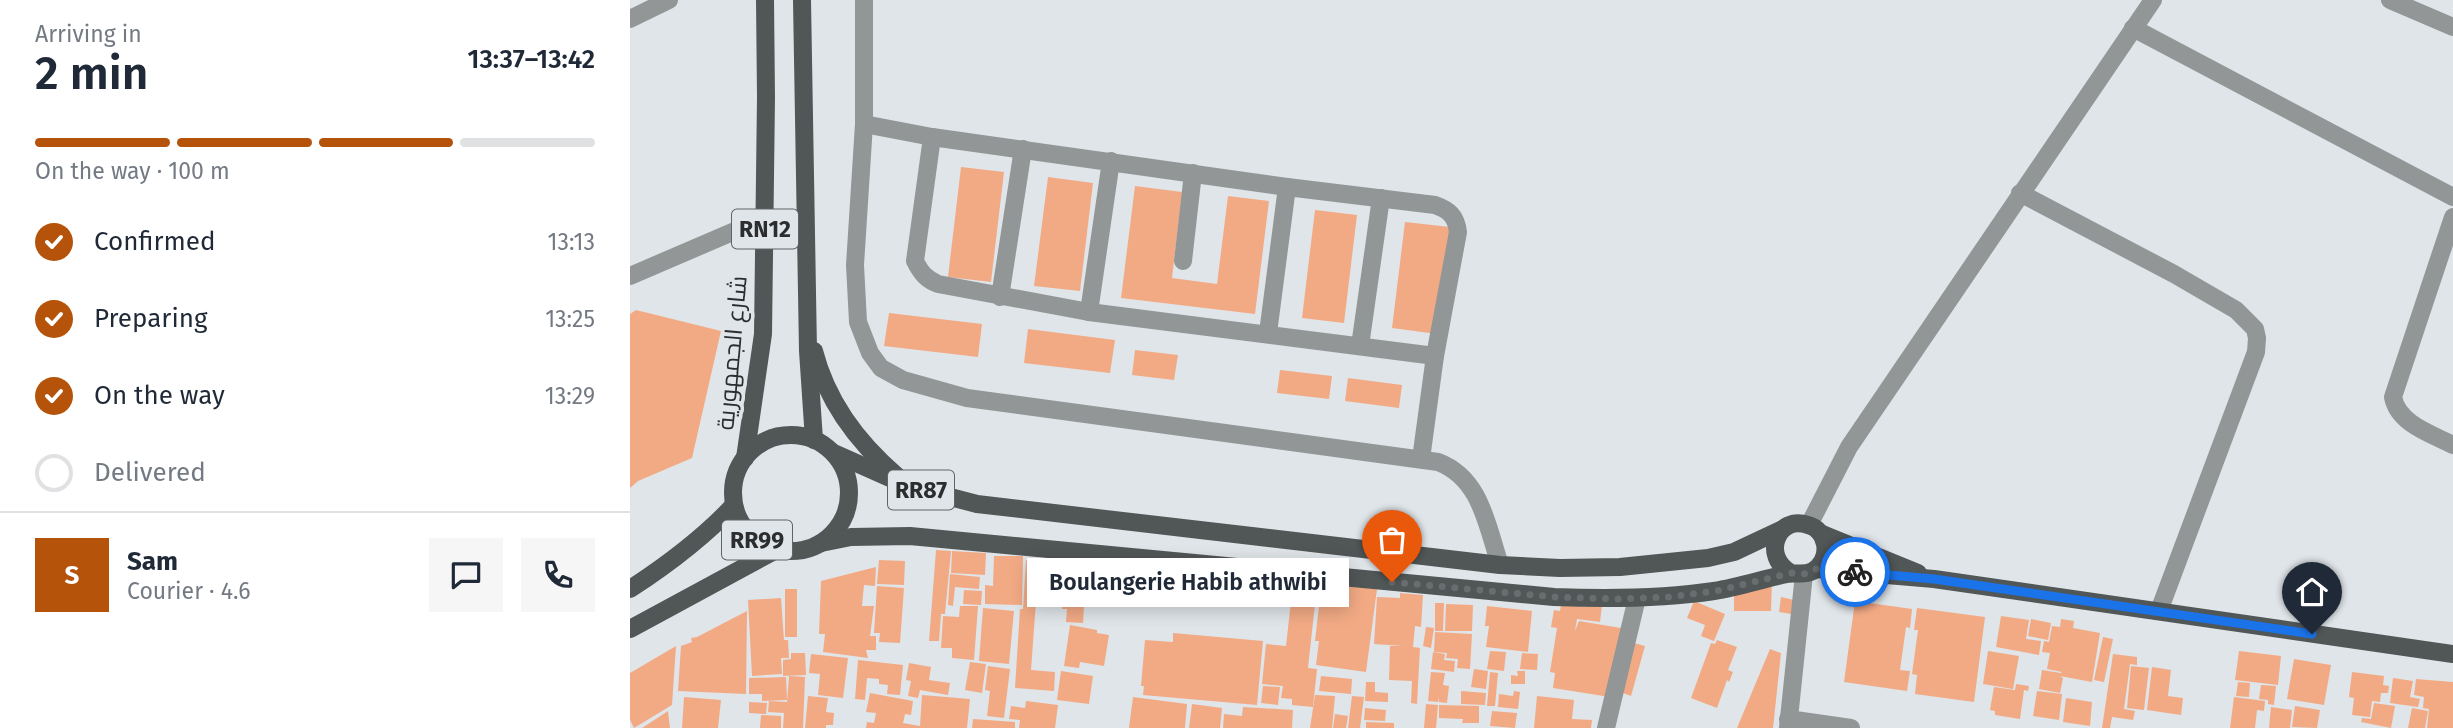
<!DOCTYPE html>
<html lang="en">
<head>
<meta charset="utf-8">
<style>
  body { margin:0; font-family:"Fira Sans",Cairo,sans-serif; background:#f6f6f7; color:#1f2937; height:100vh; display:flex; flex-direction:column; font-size:26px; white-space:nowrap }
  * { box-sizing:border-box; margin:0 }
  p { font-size:23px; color:#747a83 }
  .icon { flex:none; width:38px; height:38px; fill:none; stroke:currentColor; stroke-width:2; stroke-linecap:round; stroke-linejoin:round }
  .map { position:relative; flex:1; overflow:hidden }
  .sheet { display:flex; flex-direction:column; background:#fff; width:630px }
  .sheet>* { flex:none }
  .pin { position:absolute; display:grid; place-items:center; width:60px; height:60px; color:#fff; margin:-72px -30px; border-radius:50% 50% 50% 0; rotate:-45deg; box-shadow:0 0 7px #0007 }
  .pin .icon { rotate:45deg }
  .courier { position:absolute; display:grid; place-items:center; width:70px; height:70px; margin:-35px; border:5px solid #1a73e8; border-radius:50%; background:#fff; color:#222; box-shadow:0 2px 9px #0007 }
  .bubble { position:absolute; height:49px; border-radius:0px; background:#fff; box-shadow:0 4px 18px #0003; font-size:23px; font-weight:600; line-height:49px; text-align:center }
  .overview em { font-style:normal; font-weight:600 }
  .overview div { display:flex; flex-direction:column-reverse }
  .overview { display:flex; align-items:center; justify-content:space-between; height:119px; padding:0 35px }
  h1 { font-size:46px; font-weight:600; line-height:52px }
  .bar { display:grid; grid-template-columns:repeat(4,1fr); gap:10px 7px; align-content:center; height:84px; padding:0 35px }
  .bar i { height:9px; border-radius:5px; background:#e0e1e3 }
  .bar .on { background:#b45309 }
  .bar p { grid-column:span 4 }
  .line { display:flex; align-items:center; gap:18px; padding:0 35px; border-top:2px solid #e0e1e3 }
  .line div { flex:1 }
  .round { display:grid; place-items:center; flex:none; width:74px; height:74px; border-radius:0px; background:#f6f6f7 }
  ol { padding:0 35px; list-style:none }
  li { display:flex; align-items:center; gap:21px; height:77px }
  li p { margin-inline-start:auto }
  li .icon { padding:7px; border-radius:50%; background:#b45309; color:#fff; stroke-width:4 }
  li:last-child { color:#747a83 }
  li i { width:38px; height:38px; border:4px solid #e0e1e3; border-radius:50% }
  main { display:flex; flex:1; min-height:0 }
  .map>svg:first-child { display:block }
  .building { fill:#f2aa85 }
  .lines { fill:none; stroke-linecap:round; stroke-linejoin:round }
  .service { stroke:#939696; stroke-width:18 }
  .minor { stroke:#939696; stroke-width:18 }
  .tertiary { stroke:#939696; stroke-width:18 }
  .primary { stroke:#515656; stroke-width:18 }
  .done { stroke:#6a6d6f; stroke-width:7; stroke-dasharray:0 12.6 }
  .route { stroke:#1a73e8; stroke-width:9 }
  .labels { text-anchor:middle; stroke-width:7; stroke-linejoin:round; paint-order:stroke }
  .shield { fill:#e0e5e9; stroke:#616466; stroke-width:2 }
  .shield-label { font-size:23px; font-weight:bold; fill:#2b2d2e }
  .street-label { font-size:24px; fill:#2b2d2e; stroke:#e0e5e9 }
</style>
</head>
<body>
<main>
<section class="sheet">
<div class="overview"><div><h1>2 min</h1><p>Arriving in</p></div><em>13:37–13:42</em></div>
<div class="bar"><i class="on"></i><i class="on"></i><i class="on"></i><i></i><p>On the way · 100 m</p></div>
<ol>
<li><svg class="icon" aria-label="check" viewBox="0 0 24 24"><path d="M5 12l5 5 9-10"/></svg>Confirmed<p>13:13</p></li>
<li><svg class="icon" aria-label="check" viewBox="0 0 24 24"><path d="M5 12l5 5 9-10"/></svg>Preparing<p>13:25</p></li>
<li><svg class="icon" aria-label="check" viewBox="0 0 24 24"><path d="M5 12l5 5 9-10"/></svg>On the way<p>13:29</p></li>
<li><i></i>Delivered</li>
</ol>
<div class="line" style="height:126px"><b class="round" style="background:#b45309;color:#fff">S</b><div><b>Sam</b><p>Courier · 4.6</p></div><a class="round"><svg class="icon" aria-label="chat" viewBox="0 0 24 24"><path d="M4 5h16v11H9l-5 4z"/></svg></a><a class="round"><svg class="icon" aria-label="phone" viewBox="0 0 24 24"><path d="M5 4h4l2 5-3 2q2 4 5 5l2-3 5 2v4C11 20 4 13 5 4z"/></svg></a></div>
</section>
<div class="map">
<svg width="1823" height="728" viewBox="0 0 1823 728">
  <rect width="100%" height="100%" fill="#e0e5e9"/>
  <g class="building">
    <polygon points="331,167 374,172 361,282 318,277"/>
    <polygon points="418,177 463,183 450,291 404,286"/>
    <polygon points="505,186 552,192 542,278 587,284 598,196 639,201 625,314 491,298"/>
    <polygon points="685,210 727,215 714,323 672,318"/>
    <polygon points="775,222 820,227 807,334 762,328"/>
    <polygon points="6,310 91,331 62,458 8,481 0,488 0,314"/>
    <polygon points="259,313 352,324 348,357 254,346"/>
    <polygon points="398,329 485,340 480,373 394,363"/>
    <polygon points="505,350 548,355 544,380 502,375"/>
    <polygon points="650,370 702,376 699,399 647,393"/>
    <polygon points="718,378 772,385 769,408 715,401"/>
    <polygon points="306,550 321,551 315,614 311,614 309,641 299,641"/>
    <polygon points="322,551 356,553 355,575 321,573"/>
    <polygon points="364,556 393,556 392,605 355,604 355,585 363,586"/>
    <polygon points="249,560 275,561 274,585 247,584"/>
    <polygon points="396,560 409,561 401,670 425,672 424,691 385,688 390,609 393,609"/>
    <polygon points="246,567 245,586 234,585 232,606 244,606 240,636 246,636 246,650 236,650 238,658 193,652 195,634 189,634 191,581"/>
    <polygon points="320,574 350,577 349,589 325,587 323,606 318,605"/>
    <polygon points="434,574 456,575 453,623 436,622 437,609 432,609"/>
    <polygon points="1142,579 1141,611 1104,611 1104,587"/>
    <polygon points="687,582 747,589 736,672 686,665 689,641 685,641 689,606 687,605 688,596 684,596"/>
    <polygon points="247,586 274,588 270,643 249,642 250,633 244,633"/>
    <rect x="155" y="589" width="12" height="48"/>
    <polygon points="334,590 352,591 351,605 333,604"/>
    <polygon points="770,593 793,595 791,627 785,626 783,647 790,648 787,704 781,703 782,681 759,680 760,646 773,646 744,644 747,597 770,598"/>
    <polygon points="1151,597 1164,600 1161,614 1149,612"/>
    <polygon points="151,598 154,640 158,640 159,658 151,658 152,674 122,676 118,600"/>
    <polygon points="932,598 946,606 957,607 957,603 972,605 970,622 947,619 945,631 949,621 997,629 986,698 923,688 925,673 920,672 927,628 921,627 924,610 930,611"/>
    <polygon points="661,601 685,604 678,668 687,669 683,707 662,705 662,699 651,698 653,686 632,684 636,644 656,646"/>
    <polygon points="1064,601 1095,614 1084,641 1071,636 1075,625 1057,618"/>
    <polygon points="1225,601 1282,609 1280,628 1276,627 1270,670 1280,671 1277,691 1214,682"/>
    <polygon points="805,603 814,603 813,631 805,631"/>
    <polygon points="816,604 843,605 842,631 815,631"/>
    <polygon points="330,606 348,606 344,660 322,658 322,648 311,648 313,616 329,617"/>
    <polygon points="857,606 902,611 898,652 856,647 859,626 855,626"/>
    <polygon points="353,608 384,611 379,664 349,661"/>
    <polygon points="1287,608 1355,617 1344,702 1285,694 1287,675 1282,674 1288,630 1284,630"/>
    <polygon points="117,611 116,694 48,691 51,646 62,642 61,638 67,637"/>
    <polygon points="1371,616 1399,620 1396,639 1411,641 1409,655 1366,647"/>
    <polygon points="1401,619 1421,623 1418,640 1398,636"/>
    <polygon points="1431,619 1444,621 1443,628 1470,633 1462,682 1430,676 1433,678 1430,693 1409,689 1412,670 1431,673 1432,672 1417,669 1420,653 1412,652 1414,641 1419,642 1422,626 1430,627"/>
    <polygon points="440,625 467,630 467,633 479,635 474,666 450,662 449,668 434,666"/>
    <polygon points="796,627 804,628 801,648 793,646"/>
    <polygon points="805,632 842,634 840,669 827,668 828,659 816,658 817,653 804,652"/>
    <polygon points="543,633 633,641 627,705 513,695 514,686 511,686 515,640 543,642"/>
    <polygon points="1473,637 1483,639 1474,682 1464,680"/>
    <polygon points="1087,640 1107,647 1098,670 1103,672 1099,682 1097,680 1087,708 1061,698 1081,643 1085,644"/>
    <polygon points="1004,643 1015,646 1001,696 990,692"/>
    <polygon points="46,646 42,705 4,728 0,720 0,673"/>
    <polygon points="1140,649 1151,653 1143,728 1107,728"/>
    <polygon points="860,651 876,652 874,671 857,669"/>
    <polygon points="1358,651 1389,656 1383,689 1353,684"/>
    <polygon points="1609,651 1651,656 1648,685 1605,680"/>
    <polygon points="803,652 815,654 814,660 825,661 824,672 801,669"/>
    <polygon points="161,653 175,653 176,675 153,676 153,660 161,659"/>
    <polygon points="892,653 908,654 907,670 890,669"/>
    <polygon points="181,654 218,658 213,698 188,695 190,674 179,673"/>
    <polygon points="1483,654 1507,657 1507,665 1500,664 1494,709 1505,711 1503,720 1482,717 1480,728 1472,728"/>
    <polygon points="1664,659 1701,665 1694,705 1657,699"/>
    <polygon points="228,660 273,665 270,695 257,694 258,685 249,684 249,679 237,678 235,700 225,699"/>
    <polygon points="340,662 356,664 352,693 335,690"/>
    <polygon points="279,663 301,667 299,680 320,683 318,695 290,690 288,698 278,696 281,681 276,680"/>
    <polygon points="358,666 380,669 374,718 357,716 360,691 355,690"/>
    <polygon points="1501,666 1519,668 1514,710 1497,708"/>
    <polygon points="1522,667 1541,670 1538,696 1553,698 1551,715 1517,710"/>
    <polygon points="844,669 858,671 856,689 841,687"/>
    <polygon points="431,671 463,676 459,704 427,700"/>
    <polygon points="887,671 895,671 895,684 881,684 881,675 888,676"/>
    <polygon points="801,672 815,673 813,685 819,686 817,703 809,702 809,698 808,702 798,701"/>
    <polygon points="860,672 868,673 865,706 857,706"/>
    <polygon points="1722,672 1754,676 1753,685 1759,686 1758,693 1751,693 1750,702 1742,701 1740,717 1722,715 1724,698 1719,697"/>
    <polygon points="159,676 175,677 173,728 153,728 154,713 138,712 139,701 157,702"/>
    <polygon points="691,676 722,679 721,694 689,691"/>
    <polygon points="156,677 157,700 132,701 132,694 119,694 119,678"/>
    <polygon points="1763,678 1783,681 1780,697 1790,699 1788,707 1760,703"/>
    <polygon points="1786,679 1823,682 1823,728 1797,728 1799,709 1793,708 1794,697 1784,695"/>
    <polygon points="736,682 745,682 745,692 758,693 758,702 735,701"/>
    <polygon points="1608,682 1620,683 1619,697 1606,696"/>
    <polygon points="1386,684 1399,686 1398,691 1394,690 1390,719 1365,715 1365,711 1360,710 1364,687 1385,690"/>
    <polygon points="1631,685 1646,686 1644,705 1638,704 1638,700 1629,699"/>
    <polygon points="633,686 650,687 648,705 631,703"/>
    <polygon points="831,691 856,693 855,705 831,704"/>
    <polygon points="884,691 890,692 888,709 868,707 869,694 883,696"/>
    <polygon points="1407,691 1432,694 1429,720 1403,716"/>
    <polygon points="240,693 283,701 281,715 275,714 273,723 290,726 292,695 340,699 337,728 236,728 237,722 244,723 246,713 236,712"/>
    <polygon points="685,695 705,696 702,728 680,728"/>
    <polygon points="178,696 198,698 196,712 204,713 203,725 196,725 196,728 175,728"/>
    <polygon points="722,696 734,697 730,728 718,728"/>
    <polygon points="907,696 944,700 942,719 962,720 961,728 904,728"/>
    <polygon points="54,697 91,700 88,728 52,728"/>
    <polygon points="503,697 557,704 555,728 499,728"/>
    <polygon points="1604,697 1635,701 1634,711 1627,710 1625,728 1600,728"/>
    <polygon points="1436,698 1462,702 1460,726 1433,722"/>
    <polygon points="396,701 428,705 425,728 389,728 390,720 379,719 381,706 395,708"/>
    <polygon points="119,702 137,703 136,714 119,713"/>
    <polygon points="1744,703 1765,706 1761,728 1731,722 1732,718 1741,719"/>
    <polygon points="562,704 592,708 590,728 559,728"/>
    <polygon points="796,704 808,705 806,728 794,728"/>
    <polygon points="809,705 849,706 849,723 832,723 833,719 809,718"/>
    <polygon points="1665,706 1690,710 1687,728 1662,727"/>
    <polygon points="613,707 663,710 662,728 593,728 594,714 612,716"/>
    <polygon points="1641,707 1662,710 1660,728 1639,728"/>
    <polygon points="735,708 756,710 755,721 734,720"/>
    <polygon points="1782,708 1798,711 1795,728 1778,728"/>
    <polygon points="38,711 40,728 12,728"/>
    <polygon points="862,711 887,713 885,728 860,726"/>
    <polygon points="705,714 718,716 716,728 703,728"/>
    <polygon points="131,715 151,716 151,728 130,728"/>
    <polygon points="343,719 385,722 385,728 342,728"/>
    <polygon points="736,722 764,723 764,728 736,728"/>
  </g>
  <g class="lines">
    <g class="service">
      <path d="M 234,0 L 234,124 L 225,265 L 228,322 L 240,353 L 251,368 L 273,380 L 337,398 L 808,462 C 851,478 857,526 870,565"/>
      <path d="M 234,124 L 302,137 L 657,187 L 805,205 C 819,210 826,216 828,232 L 805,356 L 791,459"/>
      <path d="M 302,137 L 285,261 C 291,273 296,279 308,284 L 459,312 L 805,356"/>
      <polyline points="553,261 563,173"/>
      <polyline points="370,297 393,149"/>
      <polyline points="459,312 481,161"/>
      <polyline points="638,333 657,187"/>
      <polyline points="730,346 751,198"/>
    </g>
    <g class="minor">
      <polyline points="1760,0 1823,27"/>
      <polyline points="0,19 39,0"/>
      <polyline points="1503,28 1823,197"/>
      <polyline points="1390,193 1544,274 1606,310 1625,329 1627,338 1626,352 1529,611"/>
      <path d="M 1823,217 L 1763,397 C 1768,424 1802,434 1823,445"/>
      <polyline points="0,276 135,218"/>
      <polyline points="1158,719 1221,728"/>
      <polyline points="976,728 1007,598"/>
      <polyline points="1158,728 1174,574"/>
    </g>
    <polyline class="tertiary" points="1179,525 1219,447 1523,0"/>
    <g class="primary">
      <polyline points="172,0 178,351 184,440"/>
      <path d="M 184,351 C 197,402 228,443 268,477"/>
      <circle cx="161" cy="493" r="58"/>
      <polyline points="206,454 278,486 347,504 870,565 930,568 990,567 1078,558 1104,552 1153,529"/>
      <polyline points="115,458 133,334 136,97 135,0"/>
      <polyline points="1190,533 1288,573"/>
      <path d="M 191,543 L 221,537 L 280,536 L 924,597 C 978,599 1031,599 1084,591 C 1109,587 1133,579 1157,574 C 1166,572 1173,576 1183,571 C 1192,565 1197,555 1195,544 C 1193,535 1187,527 1178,525 C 1147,514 1131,557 1161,573"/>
      <polyline points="1186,569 1304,579 1823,654"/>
      <path d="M 0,589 C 37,565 74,537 104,505"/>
      <polyline points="0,629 146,550"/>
    </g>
  </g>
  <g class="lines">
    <polyline class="done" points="762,582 925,597 990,599 1038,597 1086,591 1161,573 1174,574 1186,569 1225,572"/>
    <polyline class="route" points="1225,572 1304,579 1682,634"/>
  </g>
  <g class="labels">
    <g class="shield">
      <rect x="102" y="209.5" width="66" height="39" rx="5"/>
      <rect x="258" y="470.5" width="66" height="39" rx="5"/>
      <rect x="92" y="520.5" width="70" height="39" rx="5"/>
    </g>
    <g class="shield-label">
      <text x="135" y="237">RN12</text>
      <text x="291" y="498">RR87</text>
      <text x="127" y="548">RR99</text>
    </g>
    <g class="street-label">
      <text transform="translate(102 353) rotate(-85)" y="8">شارع الجمهورية</text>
    </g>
  </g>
</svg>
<div class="pin" style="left:762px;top:582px;background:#ea580c"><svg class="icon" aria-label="bag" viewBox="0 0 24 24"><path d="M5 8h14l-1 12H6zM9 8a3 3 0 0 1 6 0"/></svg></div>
<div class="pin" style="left:1682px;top:634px;background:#1f2937"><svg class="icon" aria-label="home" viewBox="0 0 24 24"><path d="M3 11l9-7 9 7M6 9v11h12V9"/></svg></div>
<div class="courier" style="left:1225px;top:572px"><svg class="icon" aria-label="bike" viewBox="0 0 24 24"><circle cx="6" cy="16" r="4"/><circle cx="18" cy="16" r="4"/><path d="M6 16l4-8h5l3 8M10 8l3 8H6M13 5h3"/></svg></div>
<div class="bubble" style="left:397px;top:558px;width:322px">Boulangerie Habib athwibi</div>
</div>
</main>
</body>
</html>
